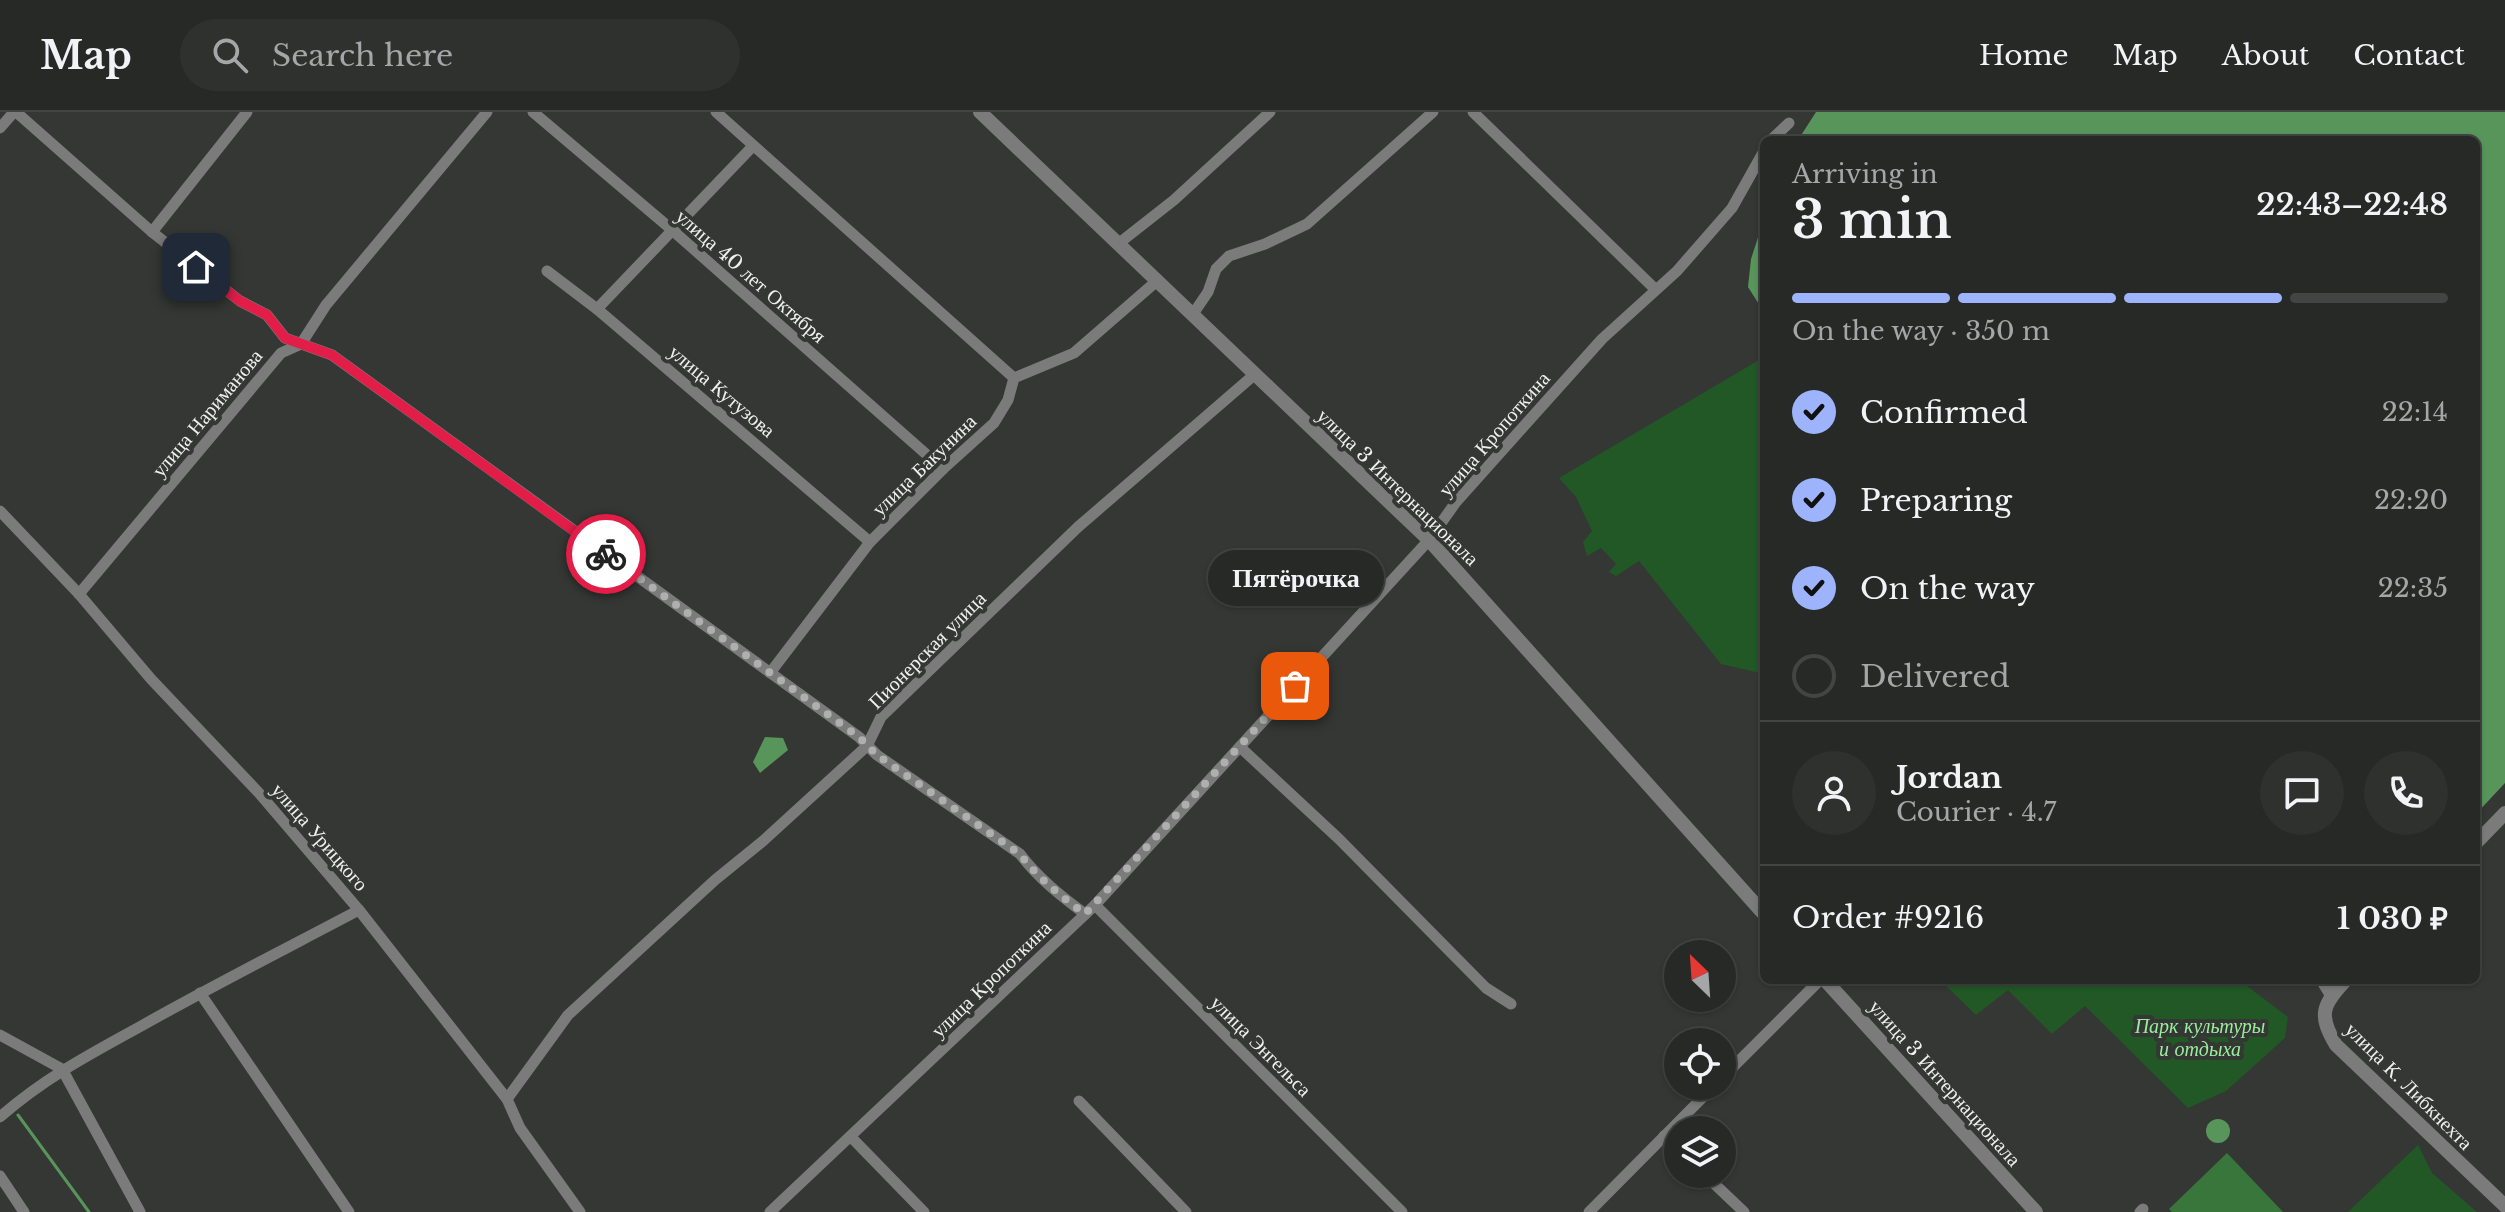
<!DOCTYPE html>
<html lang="en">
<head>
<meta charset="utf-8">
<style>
  body { margin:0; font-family:"Libre Baskerville",serif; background:#2f312f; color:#f1f3f6; height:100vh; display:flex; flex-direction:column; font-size:30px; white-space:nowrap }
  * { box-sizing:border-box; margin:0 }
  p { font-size:26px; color:#a4a6a7 }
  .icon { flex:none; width:44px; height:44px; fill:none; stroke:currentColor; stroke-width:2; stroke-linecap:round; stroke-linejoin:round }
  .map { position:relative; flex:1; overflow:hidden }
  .side { position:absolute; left:1760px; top:24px; width:720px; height:848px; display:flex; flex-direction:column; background:#272927; border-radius:12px; box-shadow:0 2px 6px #0004,0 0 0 2px #434544 }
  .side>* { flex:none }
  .needle { width:52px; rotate:335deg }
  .buttons { position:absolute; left:1664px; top:828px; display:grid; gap:16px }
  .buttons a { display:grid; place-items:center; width:72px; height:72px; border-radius:50%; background:#272927; box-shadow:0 2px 6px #0004,0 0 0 2px #434544; font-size:40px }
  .pin { position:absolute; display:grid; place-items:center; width:68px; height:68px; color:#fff; margin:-34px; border-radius:16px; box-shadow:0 4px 12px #0006 }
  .courier { position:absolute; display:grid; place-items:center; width:80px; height:80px; margin:-40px; border:6px solid #e11d48; border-radius:50%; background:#fff; color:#222; box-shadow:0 2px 10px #0007 }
  .bubble { position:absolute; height:56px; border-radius:28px; background:#272927; box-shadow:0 2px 6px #0004,0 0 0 2px #434544; font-size:26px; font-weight:600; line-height:56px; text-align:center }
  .summary em { font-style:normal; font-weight:600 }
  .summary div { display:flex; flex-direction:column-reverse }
  .summary { display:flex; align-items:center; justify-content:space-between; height:136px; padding:0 32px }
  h1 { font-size:52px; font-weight:600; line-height:60px }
  .bar { display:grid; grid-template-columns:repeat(4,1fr); gap:12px 8px; align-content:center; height:96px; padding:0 32px }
  .bar i { height:10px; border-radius:6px; background:#434544 }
  .bar .current { background:#9db4fd }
  .bar p { grid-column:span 4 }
  .line { display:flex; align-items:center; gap:20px; padding:0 32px; border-top:2px solid #434544 }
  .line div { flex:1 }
  .round { display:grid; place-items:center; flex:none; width:84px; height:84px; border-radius:42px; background:#2f312f }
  ol { padding:0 32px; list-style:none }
  li { display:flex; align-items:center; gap:24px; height:88px }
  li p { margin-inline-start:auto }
  li .icon { padding:8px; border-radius:50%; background:#9db4fd; color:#111; stroke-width:4 }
  li:last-child { color:#a4a6a7 }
  li i { width:44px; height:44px; border:4px solid #434544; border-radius:50% }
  header { display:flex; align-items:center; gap:48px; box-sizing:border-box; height:112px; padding:0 40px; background:#272927; border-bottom:2px solid #434544 }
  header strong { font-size:38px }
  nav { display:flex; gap:44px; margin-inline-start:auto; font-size:28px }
  .search { width:560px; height:72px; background:#2f312f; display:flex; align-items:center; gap:20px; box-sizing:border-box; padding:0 28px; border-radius:44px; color:#a4a6a7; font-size:30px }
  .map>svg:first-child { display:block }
  .green { fill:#225726 }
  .forest { fill:#38763c }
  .water { fill:#57955a }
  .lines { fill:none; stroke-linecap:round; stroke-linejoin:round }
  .stream { stroke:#57955a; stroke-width:3 }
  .minor { stroke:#7a7b7a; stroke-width:11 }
  .tertiary { stroke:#7a7b7a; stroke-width:14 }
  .done { stroke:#aeafae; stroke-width:8; stroke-dasharray:0 14.4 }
  .route { stroke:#e11d48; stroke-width:10 }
  .labels { text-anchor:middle; stroke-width:8; stroke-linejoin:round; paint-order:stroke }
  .street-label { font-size:20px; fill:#eff0ef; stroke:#343734 }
  .park-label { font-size:20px; font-style:italic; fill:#99ee9c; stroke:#343734 }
</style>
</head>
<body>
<header>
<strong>Map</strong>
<div class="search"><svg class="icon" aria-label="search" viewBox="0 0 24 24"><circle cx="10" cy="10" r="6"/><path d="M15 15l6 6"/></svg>Search here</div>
<nav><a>Home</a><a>Map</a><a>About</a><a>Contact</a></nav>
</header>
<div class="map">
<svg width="2505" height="1100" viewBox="0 0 2505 1100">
  <rect width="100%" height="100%" fill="#343734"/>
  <g class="green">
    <polygon points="1764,245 1764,562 1721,552 1639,449 1616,464 1609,460 1616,452 1601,436 1587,444 1583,430 1592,419 1576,385 1559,366"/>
    <polygon points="1940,868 2239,868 2288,905 2285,926 2226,979 2188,996 2085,894 2052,922 2008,878 1976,903"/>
    <polygon points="2418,1033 2432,1061 2477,1100 2348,1100"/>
  </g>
  <polygon class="forest" points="2227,1041 2283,1100 2172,1100 2169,1097"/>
  <g class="water">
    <polygon points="1816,0 2505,0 2505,671 2476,702 2476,28 1798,28"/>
    <polygon points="1764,107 1764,197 1762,197 1748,175 1751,147"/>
    <polygon points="765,625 783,626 788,638 760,661 753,650"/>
    <circle cx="2218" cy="1019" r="12"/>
  </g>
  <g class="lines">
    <polyline class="stream" points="18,1003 89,1100"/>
    <g class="minor">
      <path d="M 16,0 L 152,120 L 240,189 L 267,203 L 285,226 L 332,243 L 859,625 L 877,643 L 1020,742 C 1038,766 1061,784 1085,802"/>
      <polyline points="533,0 671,117 943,357"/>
      <polyline points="716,0 1014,266"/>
      <polyline points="1473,0 1655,177"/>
      <polyline points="0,16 14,0"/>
      <polyline points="1771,28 1789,11"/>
      <polyline points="152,120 247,0"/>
      <polyline points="1118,132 1174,88 1270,0"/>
      <polyline points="547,159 597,197 870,430"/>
      <polyline points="597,197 753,34"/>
      <polyline points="1193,202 1208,180 1216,157 1229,144 1265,132 1307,112 1433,0"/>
      <polyline points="0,399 79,482 151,567 259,681 359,798 507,987 520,1016 580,1100"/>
      <polyline points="79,482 281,241 301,232 326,193 487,0"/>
      <polyline points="770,561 870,430 943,357 994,311 1008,288 1014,266 1074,241 1158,168"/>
      <polyline points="1240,635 1339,727 1486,876 1511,892"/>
      <polyline points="1095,793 1402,1100"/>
      <polyline points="2321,868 2331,884"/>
      <polyline points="200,881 349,1100"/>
      <polyline points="0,923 62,957 140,1100"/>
      <polyline points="1722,966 1820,868"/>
      <polyline points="507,987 568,903 715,768 763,729 867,634 881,605 1078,415 1254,263"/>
      <polyline points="1079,989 1186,1100"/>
      <path d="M 0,1005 C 44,966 92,941 143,913 C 214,873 287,836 359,798"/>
      <polyline points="1664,1024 1678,1037"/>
      <polyline points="851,1025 924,1100"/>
      <polyline points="1704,1062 1744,1100"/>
      <polyline points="0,1064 24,1100"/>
      <polyline points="770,1100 1095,793 1429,428 1456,390 1602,227 1677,159 1732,96 1764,39"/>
      <polyline points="1589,1100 1714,974"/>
      <polyline points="2140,1100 2143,1097"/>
    </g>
    <g class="tertiary">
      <polyline points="980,0 1429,428 1764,802"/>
      <polyline points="2476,731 2505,701"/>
      <polyline points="1825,868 2036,1100"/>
      <path d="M 2346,868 C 2322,893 2318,903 2336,933 L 2505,1094"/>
    </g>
  </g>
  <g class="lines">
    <path class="done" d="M 606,442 L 859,625 L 877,643 L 1020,742 C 1038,766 1061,784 1085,802 L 1295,574"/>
    <polyline class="route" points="196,155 240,189 267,203 285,226 332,243 606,442"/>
  </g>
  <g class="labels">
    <g class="street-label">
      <text transform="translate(751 164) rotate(41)" y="7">улица 40 лет Октября</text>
      <text transform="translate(722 279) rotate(40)" y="7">улица Кутузова</text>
      <text transform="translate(207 301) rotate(-50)" y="7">улица Нариманова</text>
      <text transform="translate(1494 322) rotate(-49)" y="7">улица Кропоткина</text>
      <text transform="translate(924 353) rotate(-44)" y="7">улица Бакунина</text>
      <text transform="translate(1398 375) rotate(44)" y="7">улица 3 Интернационала</text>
      <text transform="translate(927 538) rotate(-45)" y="7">Пионерская улица</text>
      <text transform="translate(320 725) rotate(49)" y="7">улица Урицкого</text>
      <text transform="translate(991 867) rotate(-44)" y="7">улица Кропоткина</text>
      <text transform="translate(1261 934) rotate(45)" y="7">улица Энгельса</text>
      <text transform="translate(1945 971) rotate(48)" y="7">улица 3 Интернационала</text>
      <text transform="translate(2409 974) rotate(45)" y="7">улица К. Либкнехта</text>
    </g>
    <g class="park-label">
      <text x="2200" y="921">Парк культуры<tspan x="2200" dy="23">и отдыха</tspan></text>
    </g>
  </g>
</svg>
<div class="buttons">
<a><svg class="needle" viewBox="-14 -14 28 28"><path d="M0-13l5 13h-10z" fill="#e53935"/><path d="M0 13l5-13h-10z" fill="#a4a6a7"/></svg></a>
<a><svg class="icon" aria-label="locate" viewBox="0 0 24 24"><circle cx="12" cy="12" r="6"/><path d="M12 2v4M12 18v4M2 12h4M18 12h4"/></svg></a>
<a><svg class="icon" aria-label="layers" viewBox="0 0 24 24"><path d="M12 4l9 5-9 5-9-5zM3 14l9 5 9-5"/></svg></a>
</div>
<div class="pin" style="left:1295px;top:574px;background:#ea580c"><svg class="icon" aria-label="bag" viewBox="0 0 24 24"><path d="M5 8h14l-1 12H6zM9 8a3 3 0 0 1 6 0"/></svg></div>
<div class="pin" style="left:196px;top:155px;background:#1f2937"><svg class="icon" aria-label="home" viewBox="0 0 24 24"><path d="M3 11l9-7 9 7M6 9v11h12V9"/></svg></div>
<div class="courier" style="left:606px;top:442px"><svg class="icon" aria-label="bike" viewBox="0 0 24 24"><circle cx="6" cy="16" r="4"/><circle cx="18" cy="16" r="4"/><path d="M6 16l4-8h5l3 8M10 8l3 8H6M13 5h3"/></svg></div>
<div class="bubble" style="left:1208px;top:438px;width:176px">Пятёрочка</div>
<section class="side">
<div class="summary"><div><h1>3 min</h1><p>Arriving in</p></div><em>22:43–22:48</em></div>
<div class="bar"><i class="current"></i><i class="current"></i><i class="current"></i><i></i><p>On the way · 350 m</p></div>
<ol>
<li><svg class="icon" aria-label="check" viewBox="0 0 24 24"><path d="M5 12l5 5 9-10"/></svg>Confirmed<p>22:14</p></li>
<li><svg class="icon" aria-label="check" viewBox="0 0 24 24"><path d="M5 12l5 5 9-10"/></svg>Preparing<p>22:20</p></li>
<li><svg class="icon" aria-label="check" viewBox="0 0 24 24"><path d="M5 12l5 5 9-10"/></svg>On the way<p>22:35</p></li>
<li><i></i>Delivered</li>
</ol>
<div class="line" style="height:144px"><a class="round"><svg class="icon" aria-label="person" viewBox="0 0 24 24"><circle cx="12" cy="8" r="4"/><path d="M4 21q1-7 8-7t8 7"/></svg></a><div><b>Jordan</b><p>Courier · 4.7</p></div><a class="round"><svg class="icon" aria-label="chat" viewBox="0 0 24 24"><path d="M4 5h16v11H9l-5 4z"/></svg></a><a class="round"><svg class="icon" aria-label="phone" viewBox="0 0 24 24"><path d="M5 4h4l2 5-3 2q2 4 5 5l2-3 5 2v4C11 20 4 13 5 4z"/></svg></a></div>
<div class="line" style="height:104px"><div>Order #9216</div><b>1 030 ₽</b></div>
</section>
</div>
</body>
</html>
